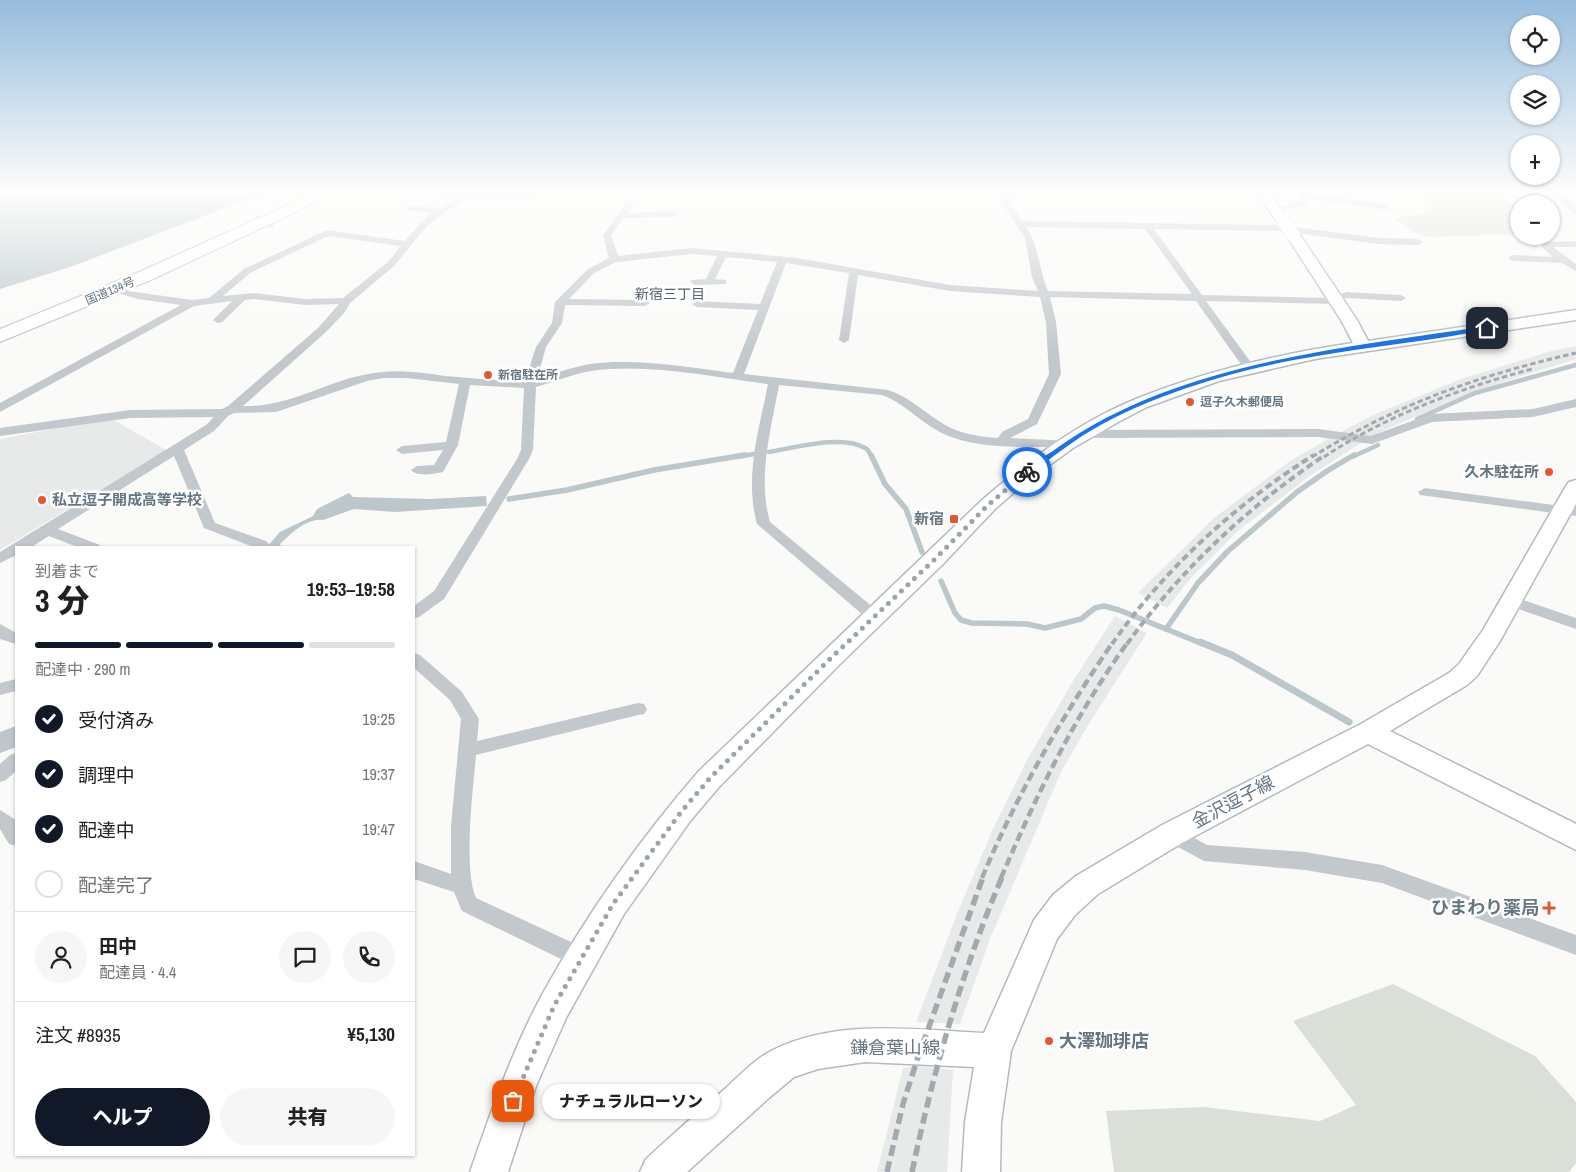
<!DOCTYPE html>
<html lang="ja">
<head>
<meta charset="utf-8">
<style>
  body { margin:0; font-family:"Archivo Narrow","Noto Sans JP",sans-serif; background:#f6f6f6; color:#202124; height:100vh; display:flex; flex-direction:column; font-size:19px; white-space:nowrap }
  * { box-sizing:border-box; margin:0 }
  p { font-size:16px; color:#757577 }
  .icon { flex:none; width:28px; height:28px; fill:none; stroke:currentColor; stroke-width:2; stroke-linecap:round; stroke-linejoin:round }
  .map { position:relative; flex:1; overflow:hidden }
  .details { position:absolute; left:15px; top:546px; width:400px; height:610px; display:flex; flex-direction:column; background:#fff; border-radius:0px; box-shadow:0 1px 4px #0004 }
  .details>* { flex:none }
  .tools { position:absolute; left:1510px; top:15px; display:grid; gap:10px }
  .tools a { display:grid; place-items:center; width:50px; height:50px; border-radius:50%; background:#fff; box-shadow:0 1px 4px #0004; font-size:25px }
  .pin { position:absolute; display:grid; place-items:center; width:42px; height:42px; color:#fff; margin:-21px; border-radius:10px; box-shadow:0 2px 8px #0006 }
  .courier { position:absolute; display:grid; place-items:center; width:50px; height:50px; margin:-25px; border:4px solid #1a73e8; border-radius:50%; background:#fff; color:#222; box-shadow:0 1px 6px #0007 }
  .bubble { position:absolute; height:35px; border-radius:18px; background:#fff; box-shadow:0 1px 4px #0004; font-size:16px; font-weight:800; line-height:35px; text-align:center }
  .head em { font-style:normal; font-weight:800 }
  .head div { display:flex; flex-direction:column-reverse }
  .head { display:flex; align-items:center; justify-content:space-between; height:85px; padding:0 20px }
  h1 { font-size:32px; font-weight:800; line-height:38px }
  .bar { display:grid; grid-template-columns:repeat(4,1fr); gap:8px 5px; align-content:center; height:60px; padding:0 20px }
  .bar i { height:6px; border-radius:4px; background:#e0e0e0 }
  .bar .selected { background:#111827 }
  .bar p { grid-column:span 4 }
  .line { display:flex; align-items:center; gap:12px; padding:0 20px; border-top:1px solid #e0e0e0 }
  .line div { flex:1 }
  .round { display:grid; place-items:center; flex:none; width:52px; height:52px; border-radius:26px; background:#f6f6f6 }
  ol { padding:0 20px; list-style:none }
  li { display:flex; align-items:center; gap:15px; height:55px }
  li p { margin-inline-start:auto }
  li .icon { padding:5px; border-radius:50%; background:#111827; color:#fff; stroke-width:4 }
  li:last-child { color:#757577 }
  li i { width:28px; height:28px; border:2px solid #e0e0e0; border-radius:50% }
  .button { display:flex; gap:10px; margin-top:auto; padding:10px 20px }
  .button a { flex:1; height:58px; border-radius:30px; background:#111827; color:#fff; font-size:20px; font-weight:800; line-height:58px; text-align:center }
  .button a+a { background:#f6f6f6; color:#202124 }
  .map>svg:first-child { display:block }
  .built { fill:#e8e9e9 }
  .green { fill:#dadfd7 }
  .water { fill:#bbc7cb }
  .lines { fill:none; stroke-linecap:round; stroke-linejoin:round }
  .stream-far2 { stroke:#bbc7cb; stroke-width:4.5 }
  .stream-far1 { stroke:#bbc7cb; stroke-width:5.5 }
  .stream { stroke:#bbc7cb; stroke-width:7 }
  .street-tunnel { stroke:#d5d9db; stroke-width:9; stroke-dasharray:9 4.5; stroke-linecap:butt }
  .secondary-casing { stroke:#b3babf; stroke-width:3 }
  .highway-casing { stroke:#b4b9bd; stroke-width:2 }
  .street { fill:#c3c8cc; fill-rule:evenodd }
  .secondary { fill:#fff; fill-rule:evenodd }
  .highway { fill:#fff; fill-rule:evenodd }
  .rail-far3 { stroke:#a2aab0; stroke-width:3; stroke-dasharray:5.5 3; stroke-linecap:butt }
  .rail-far2 { stroke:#a2aab0; stroke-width:4; stroke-dasharray:7 4; stroke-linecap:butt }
  .rail-far1 { stroke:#a2aab0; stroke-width:4.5; stroke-dasharray:9 4.5; stroke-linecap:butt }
  .rail { stroke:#a2aab0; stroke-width:5.5; stroke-dasharray:11 5.5; stroke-linecap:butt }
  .secondary-bridge-casing { stroke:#b3babf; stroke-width:15; stroke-linecap:butt }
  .secondary-bridge { stroke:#fff; stroke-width:14 }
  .route { fill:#1a73e8 }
  .done { stroke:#99a4ac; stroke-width:5; stroke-dasharray:0 9 }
  .poi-dot { fill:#e4572e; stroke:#fff; stroke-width:2 }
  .labels { text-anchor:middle; stroke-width:5; stroke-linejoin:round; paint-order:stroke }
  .far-street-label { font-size:12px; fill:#657683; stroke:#fff }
  .far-poi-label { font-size:12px; font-weight:bold; fill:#657683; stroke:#fff; text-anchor:start }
  .far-neighbourhood-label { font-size:14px; fill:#57646e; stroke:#fff }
  .poi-label { font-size:15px; font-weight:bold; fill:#657683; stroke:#fff; text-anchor:end }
  .near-street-label { font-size:18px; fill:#657683; stroke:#fff }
  .near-poi-label { font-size:18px; font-weight:bold; fill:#657683; stroke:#fff; text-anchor:end }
</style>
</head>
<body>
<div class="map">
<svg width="1576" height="1172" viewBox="0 0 1576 1172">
  <rect width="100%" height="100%" fill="#fafaf8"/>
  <g class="built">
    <polygon points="1576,346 1576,359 1481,389 1393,426 1369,438 1314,473 1239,530 1191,578 1167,608 1138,593 1214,518 1290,461 1328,439 1373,415 1461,379 1551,351"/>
    <polygon points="110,418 166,450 0,550 0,439"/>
    <polygon points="1115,616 1147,633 1090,722 1061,772 990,939 960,1024 916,1022 957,914 992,831 1028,758 1073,681"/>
    <polygon points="916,1066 953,1070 947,1172 877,1172 903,1068"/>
  </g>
  <g class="green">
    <polygon points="1416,189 1489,189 1519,207 1519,234 1429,237 1415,233 1395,219 1399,217 1430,213 1433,205 1425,192"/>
    <polygon points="1393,984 1535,1056 1576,1102 1576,1163 1569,1172 1114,1172 1106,1111 1204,1107 1320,1121 1356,1105 1293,1021"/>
  </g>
  <g class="water">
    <polygon points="0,189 276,189 70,267 0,289"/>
    <path d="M 349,493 L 353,497 L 431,499 L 486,496 L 487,506 L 395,512 L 354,509 L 323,520 C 308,517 290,534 280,544 L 281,547 L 266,548 L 280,532 L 313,516 L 317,509 Z"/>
    <polygon points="16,726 16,747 0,753 0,732"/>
  </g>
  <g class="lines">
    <g class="stream-far2">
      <polyline points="1417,419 1475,393 1576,365"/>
      <path d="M 769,452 C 794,448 842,434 865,448 C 868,449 870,454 872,457"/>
      <polyline points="737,457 754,454"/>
      <polyline points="1352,457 1378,445"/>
    </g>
    <g class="stream-far1">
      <polyline points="871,455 885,484 906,509 922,552"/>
      <polyline points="509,499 567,490 654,470 745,455"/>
      <polyline points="941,581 955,613 961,620 972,623 1027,624 1045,628 1081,619 1095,608 1104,606 1119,610 1203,644"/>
      <polyline points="1166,629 1198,583 1228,551 1297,492 1327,471 1354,455"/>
    </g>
    <polyline class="stream" points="1200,642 1232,655 1349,722"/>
    <polyline class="street-tunnel" points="255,220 274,224"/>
    <g class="secondary-casing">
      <g id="secondary">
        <polygon points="1259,189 1271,189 1270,195 1289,220 1288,223 1278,223 1258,195"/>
        <path d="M 1293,231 L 1300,235 L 1357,320 L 1368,341 L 1576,310 L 1576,320 L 1315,359 L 1219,381 L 1147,407 L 1120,421 L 1073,448 L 1025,483 L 995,509 L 943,564 L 840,664 L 719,787 L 691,820 L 624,914 L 566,1018 L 536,1086 L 508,1172 L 470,1172 C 491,1112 512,1050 543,993 C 587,914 639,840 699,771 L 981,501 C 1027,461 1079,422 1136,399 C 1205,371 1279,354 1353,343 L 1341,320 L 1286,235 Z"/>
        <path d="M 1576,480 L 1576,504 L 1500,641 L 1477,676 L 1467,685 L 1390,731 L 1576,824 L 1576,850 L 1368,744 L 1182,843 L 1098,894 L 1075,915 L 1057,939 L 1011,1051 L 1001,1122 L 1000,1172 L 962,1172 L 965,1122 L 974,1067 L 865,1062 L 818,1069 L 794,1077 L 770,1097 L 687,1172 L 640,1172 L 646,1159 C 672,1135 699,1111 726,1088 C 740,1075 756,1058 773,1050 C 839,1018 915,1030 984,1033 L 1034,920 L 1053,895 L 1076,876 L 1162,825 L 1359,725 L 1449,673 L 1459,664 L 1483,630 L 1566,486 L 1569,482 Z"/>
      </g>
    </g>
    <g class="highway-casing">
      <polygon id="highway" points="316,189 333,189 300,210 151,280 0,342 0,329 139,272 290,204"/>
    </g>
    <g class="street">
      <path d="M 421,189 L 491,194 L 561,189 L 557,191 L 507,198 L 470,198 L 445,212 L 427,226 L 394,266 L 350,303 L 345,312 L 326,332 L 243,406 C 293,408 334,375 384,372 C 404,370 425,373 445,376 C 472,378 498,381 525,381 L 536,347 L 552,323 L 555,302 L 588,269 L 609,258 L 603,235 L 627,203 L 630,202 L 634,205 L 628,213 L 674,211 L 678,214 L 674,217 L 624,218 L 611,235 L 618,256 L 692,248 L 797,258 L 950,285 L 1038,291 L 1032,277 L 1025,238 L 1002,203 L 1015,189 L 1022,190 L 1010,203 L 1022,221 L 1279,225 L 1379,238 L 1418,239 L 1423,242 L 1418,245 L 1379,244 L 1279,231 L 1154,229 L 1202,295 L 1328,298 L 1347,292 L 1401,295 L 1406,298 L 1401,301 L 1347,298 L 1340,299 L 1340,303 L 1336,304 L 1206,301 L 1255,368 L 1249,371 L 1245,370 L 1196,301 L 1050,297 L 1056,322 L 1061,374 L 1037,424 L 1010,438 L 1070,441 L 1072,444 L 1066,448 C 1026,445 981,451 944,434 C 922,424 906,404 882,395 L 779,385 C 771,430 757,477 770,522 L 880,613 L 883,617 L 880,621 L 875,622 L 870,621 L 757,524 C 744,477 759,430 768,384 C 711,377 648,363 591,371 C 573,374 554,382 536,387 L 533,450 L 529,459 L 444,599 L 419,617 L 414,618 L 414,606 L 434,591 L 517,459 L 521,450 L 524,388 L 470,385 L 458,445 L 443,472 C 434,474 417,477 411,470 L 417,466 L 434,465 L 443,450 L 402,454 L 396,450 L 402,446 L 446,442 L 459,384 L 407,378 L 383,378 L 367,381 L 276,412 L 234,413 L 228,416 L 214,431 L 184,450 L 215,523 L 266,541 L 273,548 L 256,548 L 204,528 L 174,456 L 58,529 L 100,545 L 102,548 L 80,548 L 49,536 L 30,548 L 16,548 L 16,555 L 0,563 L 0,552 L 206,425 L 214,417 L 130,418 L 0,436 L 0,428 L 130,410 L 222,409 L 228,406 L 318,328 L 339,304 L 305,305 L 253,299 L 245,300 L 222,322 L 218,323 L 213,320 L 232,301 L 194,306 L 0,412 L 0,403 L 181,305 L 138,299 L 121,294 L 121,290 L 192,300 L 209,298 L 244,269 L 327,230 L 405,241 L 421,222 L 433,213 L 407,210 L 407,206 L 439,208 L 459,198 ZM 1026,227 L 1145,229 L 1192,294 L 1048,291 C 1039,270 1039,246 1026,227 ZM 328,236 L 401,246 L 388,262 L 343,298 L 305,299 L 253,293 L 223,296 L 250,273 ZM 692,254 L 717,256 L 706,279 L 692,280 L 690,282 L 695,285 L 726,284 L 726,280 L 715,279 L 726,257 L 777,262 L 760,304 L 697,301 L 692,304 L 697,307 L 758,310 L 733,373 C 686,367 637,358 590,364 C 572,367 554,374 537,379 L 546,347 L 562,323 L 565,305 L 645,306 L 650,303 L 645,300 L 569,299 L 594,273 L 616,262 ZM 786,263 L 849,273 L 839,340 L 844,343 L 849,340 L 858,275 L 950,291 L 1040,297 L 1046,322 L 1049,374 L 1028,419 L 1002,432 L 998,438 C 980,437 961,434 945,425 C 925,413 910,397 888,390 L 744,374 Z"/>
      <polygon points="1301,193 1387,204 1391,207 1387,210 1307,198 1305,205 1275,212 1271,209 1298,201"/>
      <polygon points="1554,193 1560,193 1576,208 1576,215 1554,197"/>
      <polygon points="1544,238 1549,242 1576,241 1576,247 1553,247 1576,264 1576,271 1562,263 1513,261 1508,258 1513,255 1553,257 1542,247 1540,241"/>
      <polygon points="1576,399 1576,407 1533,417 1432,422 1372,444 1318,437 1080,438 1074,434 1080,430 1318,429 1371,436 1431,414 1533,409"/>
      <polygon points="1425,488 1576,508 1576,516 1420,495 1418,492"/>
      <polygon points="1512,596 1576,618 1576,629 1507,605 1504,601 1507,597"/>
      <polygon points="0,624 16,633 16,644 0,639"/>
      <path d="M 414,653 L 420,655 L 462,692 L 479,719 L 477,741 L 638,703 L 644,704 L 647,709 L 644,714 L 638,715 L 476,755 C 473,790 463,868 476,898 L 571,942 L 591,949 L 594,956 L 591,963 L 583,966 L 559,958 L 462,911 L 454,892 L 414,879 L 414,861 L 451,874 L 451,826 L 461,719 L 450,700 L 414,668 Z"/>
      <polygon points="16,679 16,691 0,695 0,683"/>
      <polygon points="16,753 16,771 6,780 0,782 0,764 10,755"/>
      <polygon points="0,810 16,820 16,846 9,844 0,829"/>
      <polygon points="1172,826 1207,845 1305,852 1382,865 1576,935 1576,955 1382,883 1305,870 1204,861 1165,840 1162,834 1165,828"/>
    </g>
    <use href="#secondary" class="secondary"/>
    <use href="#highway" class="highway"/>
    <g class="rail-far3">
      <path d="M 1312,457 C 1397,404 1480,375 1576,353"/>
      <path d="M 1324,457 C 1385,416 1461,388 1532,369"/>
    </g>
    <g class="rail-far2">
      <path d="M 1112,644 C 1165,568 1236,504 1314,455"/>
      <path d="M 1127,644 C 1182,568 1248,507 1325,455"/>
    </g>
    <g class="rail-far1">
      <path d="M 982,878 C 1017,794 1062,717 1113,642"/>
      <path d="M 1001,878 C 1036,796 1075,715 1128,642"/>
    </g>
    <g class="rail">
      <polyline points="887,1172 903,1104 917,1060 983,877"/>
      <path d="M 912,1172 C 933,1072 962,971 1002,877"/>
    </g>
    <g class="secondary-bridge-casing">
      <polyline id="secondary-bridge" points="1283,220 1293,235"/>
    </g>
    <use href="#secondary-bridge" class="secondary-bridge"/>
  </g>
  <linearGradient id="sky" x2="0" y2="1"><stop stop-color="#96bcdc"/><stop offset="0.54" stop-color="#fdfdfc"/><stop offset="1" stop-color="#fdfdfc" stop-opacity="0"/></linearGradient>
  <rect width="1576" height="353" fill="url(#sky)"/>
  <path class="route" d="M 1487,326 L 1489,329 C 1432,341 1374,346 1317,356 C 1241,368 1147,395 1082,436 C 1064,448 1047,461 1029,474 L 1023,472 C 1033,463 1046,456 1057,448 C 1177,362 1345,348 1487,326 Z"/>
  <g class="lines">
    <polyline class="done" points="513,1101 554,1006 613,904 681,812 710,778 831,658 935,559 988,505 1027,472"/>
  </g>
  <g class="poi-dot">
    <circle cx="488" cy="375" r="5"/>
    <circle cx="1190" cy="402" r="5"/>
    <circle cx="1549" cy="472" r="5"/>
    <circle cx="42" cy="500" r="5"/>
    <rect x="949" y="514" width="10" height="10" rx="2.5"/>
    <path d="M1546.5 900.5h5v5h5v5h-5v5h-5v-5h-5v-5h5z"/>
    <circle cx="1049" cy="1041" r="5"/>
  </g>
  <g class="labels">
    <g class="far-street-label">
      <text transform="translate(110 291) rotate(-23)" y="4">国道134号</text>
    </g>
    <g class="far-poi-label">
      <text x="498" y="379">新宿駐在所</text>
      <text x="1200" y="406">逗子久木郵便局</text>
    </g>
    <g class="far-neighbourhood-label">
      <text x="670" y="299">新宿三丁目</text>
    </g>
    <g class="poi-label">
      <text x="1539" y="477">久木駐在所</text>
      <text x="52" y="505" text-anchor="start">私立逗子開成高等学校</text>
      <text x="944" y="524">新宿</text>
    </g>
    <g class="near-street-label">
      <text transform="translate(1233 802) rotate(-28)" y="6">金沢逗子線</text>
      <text x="895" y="1054">鎌倉葉山線</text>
    </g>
    <g class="near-poi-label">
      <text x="1539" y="914">ひまわり薬局</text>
      <text x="1059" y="1047" text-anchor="start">大澤珈琲店</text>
    </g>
  </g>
</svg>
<div class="tools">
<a><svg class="icon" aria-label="locate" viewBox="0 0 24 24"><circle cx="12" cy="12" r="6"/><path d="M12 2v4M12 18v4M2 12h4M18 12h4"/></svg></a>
<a><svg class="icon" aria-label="layers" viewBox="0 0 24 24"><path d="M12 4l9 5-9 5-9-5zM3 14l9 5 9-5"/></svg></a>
<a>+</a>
<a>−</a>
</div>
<div class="pin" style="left:513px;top:1101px;background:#ea580c"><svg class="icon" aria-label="bag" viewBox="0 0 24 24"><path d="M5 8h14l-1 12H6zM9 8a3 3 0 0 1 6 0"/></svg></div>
<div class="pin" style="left:1487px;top:328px;background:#1f2937"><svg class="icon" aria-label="home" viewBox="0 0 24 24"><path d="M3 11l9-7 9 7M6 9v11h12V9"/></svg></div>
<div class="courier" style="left:1027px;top:472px"><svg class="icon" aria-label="bike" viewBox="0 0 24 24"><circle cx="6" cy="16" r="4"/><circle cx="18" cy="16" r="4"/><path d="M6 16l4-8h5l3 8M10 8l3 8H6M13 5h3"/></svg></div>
<div class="bubble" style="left:542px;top:1084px;width:178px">ナチュラルローソン</div>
<section class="details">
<div class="head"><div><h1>3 分</h1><p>到着まで</p></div><em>19:53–19:58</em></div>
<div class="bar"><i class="selected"></i><i class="selected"></i><i class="selected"></i><i></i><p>配達中 · 290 m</p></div>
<ol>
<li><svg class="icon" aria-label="check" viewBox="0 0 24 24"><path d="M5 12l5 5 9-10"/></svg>受付済み<p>19:25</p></li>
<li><svg class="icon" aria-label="check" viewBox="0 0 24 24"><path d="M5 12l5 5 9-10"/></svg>調理中<p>19:37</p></li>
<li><svg class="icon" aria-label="check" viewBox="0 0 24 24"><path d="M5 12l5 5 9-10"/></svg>配達中<p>19:47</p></li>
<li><i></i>配達完了</li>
</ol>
<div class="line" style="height:90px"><a class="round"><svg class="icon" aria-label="person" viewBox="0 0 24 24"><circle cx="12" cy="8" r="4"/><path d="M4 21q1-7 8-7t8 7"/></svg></a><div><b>田中</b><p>配達員 · 4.4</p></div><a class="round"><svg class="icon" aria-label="chat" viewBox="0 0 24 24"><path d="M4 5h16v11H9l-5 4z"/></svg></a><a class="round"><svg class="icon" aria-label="phone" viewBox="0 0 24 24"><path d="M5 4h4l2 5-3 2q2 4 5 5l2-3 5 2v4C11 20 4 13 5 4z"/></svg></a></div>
<div class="line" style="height:65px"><div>注文 #8935</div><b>¥5,130</b></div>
<div class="button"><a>ヘルプ</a><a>共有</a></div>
</section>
</div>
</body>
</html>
